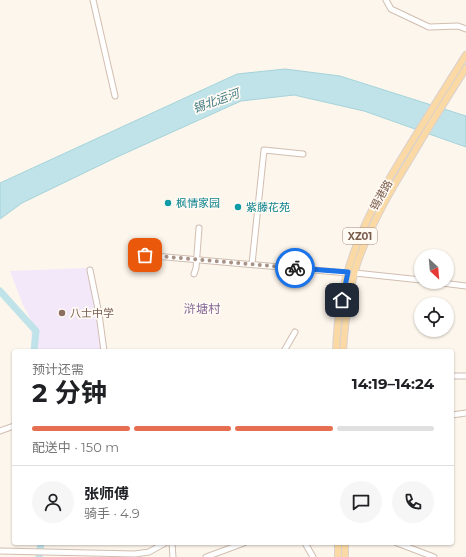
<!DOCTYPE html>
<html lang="zh">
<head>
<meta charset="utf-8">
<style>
  body { margin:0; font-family:Montserrat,"Noto Sans SC",sans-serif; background:#f6f6f6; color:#202124; height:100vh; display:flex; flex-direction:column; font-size:15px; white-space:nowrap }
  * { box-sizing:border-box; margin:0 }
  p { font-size:13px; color:#757577 }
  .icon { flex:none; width:22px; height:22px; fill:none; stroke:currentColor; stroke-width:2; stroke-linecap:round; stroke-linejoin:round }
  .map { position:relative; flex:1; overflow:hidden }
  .side { position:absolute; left:12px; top:349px; width:442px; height:196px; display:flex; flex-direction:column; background:#fff; border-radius:4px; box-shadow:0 1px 3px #0004 }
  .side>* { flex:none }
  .needle { width:26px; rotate:154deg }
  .buttons { position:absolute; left:414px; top:249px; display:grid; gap:8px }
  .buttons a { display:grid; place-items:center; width:40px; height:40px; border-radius:50%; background:#fff; box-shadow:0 1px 3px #0004; font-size:20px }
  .pin { position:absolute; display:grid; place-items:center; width:34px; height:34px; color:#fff; margin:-17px; border-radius:8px; box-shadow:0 2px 6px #0006 }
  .courier { position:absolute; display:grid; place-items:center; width:40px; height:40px; margin:-20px; border:3px solid #1a73e8; border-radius:50%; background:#fff; color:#222; box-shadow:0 1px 5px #0007 }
  .summary em { font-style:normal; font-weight:700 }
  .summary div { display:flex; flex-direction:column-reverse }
  .summary { display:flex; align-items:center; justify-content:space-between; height:68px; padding:0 20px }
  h1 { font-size:26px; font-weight:700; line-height:30px }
  .bar { display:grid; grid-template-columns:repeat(4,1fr); gap:6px 4px; align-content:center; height:48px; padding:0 20px }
  .bar i { height:5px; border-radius:3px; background:#e0e0e0 }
  .bar .active { background:#e76f51 }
  .bar p { grid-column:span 4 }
  .line { display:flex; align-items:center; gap:10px; padding:0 20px; border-top:1px solid #e0e0e0 }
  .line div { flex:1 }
  .round { display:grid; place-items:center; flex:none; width:42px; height:42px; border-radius:21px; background:#f6f6f6 }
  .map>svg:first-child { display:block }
  .education { fill:#f3e8fa }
  .water { fill:#bfe3e8; stroke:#a5d3da }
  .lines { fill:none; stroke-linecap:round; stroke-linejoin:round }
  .river { stroke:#bfe3e8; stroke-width:7 }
  .minor-casing { stroke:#d1beb0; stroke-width:7 }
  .major-casing { stroke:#dad1cd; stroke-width:8 }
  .minor { stroke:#fff; stroke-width:5 }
  .major { stroke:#fbd9a5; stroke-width:6 }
  .done { stroke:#a89285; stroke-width:4; stroke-dasharray:0 7.2 }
  .route { stroke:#1a73e8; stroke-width:5 }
  .culture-dot { fill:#0f9aa8; stroke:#fffaf3; stroke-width:1.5 }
  .education-dot { fill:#8d6e63; stroke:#fffaf3; stroke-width:1.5 }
  .labels { text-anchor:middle; stroke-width:3.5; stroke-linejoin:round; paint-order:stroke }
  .shield { fill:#fffaf3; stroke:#a28b7f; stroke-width:1 }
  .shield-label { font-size:10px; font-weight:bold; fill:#7a5c4d }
  .street-label { font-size:11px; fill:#7a5c4d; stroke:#fffaf3 }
  .culture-label { font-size:11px; fill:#0d838f; stroke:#fffaf3; text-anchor:start }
  .education-label { font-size:11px; fill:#785e54; stroke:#fffaf3; text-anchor:start }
  .water-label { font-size:12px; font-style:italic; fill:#437c86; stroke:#fffaf3 }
  .neighbourhood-label { font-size:12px; fill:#846695; stroke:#fffaf3 }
</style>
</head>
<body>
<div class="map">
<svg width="466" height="557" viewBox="0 0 466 557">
  <rect width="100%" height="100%" fill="#fdf6ec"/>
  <polygon class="education" points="88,268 95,300 102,351 32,351 31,320 23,305 10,271"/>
  <polygon class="water" points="285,69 340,76 466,116 466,147 364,111 294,95 241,101 117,157 22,203 0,219 0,183 237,74"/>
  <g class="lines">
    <g class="river">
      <polyline points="0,291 36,331 34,351"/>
      <polyline points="39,557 41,543"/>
    </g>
    <g class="minor-casing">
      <g id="minor">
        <polyline points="93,0 115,96"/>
        <polyline points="386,0 391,9 429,27 458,26 466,29"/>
        <polyline points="132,254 348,273"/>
        <polyline points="252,264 264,150 303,154"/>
        <polyline points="90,270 99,314 104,351"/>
        <polyline points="355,273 421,280"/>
        <polyline points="194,274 196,268 199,228"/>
        <polyline points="434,282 466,286"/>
        <polyline points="284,351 295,332"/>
        <polyline points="452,376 466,376"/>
        <polyline points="452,415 466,413"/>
        <polyline points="0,431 14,426"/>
        <polyline points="172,543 173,557"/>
        <polyline points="305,543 313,557"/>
        <polyline points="397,543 434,557"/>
        <polyline points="0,551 135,554 149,552 165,543"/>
        <polyline points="206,557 244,543"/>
      </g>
    </g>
    <g class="major-casing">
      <g id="major">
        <path d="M 336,351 C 337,322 341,292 350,264 C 362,225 382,190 403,156 C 424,122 445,88 466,55"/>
        <path d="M 343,351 C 345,322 348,292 357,264 C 370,226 389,193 410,159 C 428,128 447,98 466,68"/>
        <polyline points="338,543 338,557"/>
        <polyline points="345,543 345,557"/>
      </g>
    </g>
    <use href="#minor" class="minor"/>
    <use href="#major" class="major"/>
  </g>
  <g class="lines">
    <polyline class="done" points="145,255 295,268"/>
    <polyline class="route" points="295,268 348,272 342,300"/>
  </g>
  <g class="culture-dot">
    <circle cx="168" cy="203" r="4"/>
    <circle cx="238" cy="207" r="4"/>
  </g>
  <circle class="education-dot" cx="62" cy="313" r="4"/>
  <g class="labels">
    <rect class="shield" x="343" y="228" width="34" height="16" rx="3"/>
    <g class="shield-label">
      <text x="360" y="240">XZ01</text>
    </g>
    <g class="street-label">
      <text transform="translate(381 195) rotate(-61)" y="4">锡港路</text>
    </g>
    <g class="culture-label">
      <text x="176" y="207">枫情家园</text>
      <text x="246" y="211">紫藤花苑</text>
    </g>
    <g class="education-label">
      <text x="70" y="317">八士中学</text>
    </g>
    <g class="water-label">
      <text transform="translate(216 101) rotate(-20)" y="4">锡北运河</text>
    </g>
    <g class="neighbourhood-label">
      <text x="202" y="313">浒塘村</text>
    </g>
  </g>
</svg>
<div class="buttons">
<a><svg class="needle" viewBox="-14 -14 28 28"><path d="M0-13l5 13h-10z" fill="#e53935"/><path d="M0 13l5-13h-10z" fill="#757577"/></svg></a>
<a><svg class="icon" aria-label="locate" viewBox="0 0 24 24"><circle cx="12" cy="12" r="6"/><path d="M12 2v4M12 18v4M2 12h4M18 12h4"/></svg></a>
</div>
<div class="pin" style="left:145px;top:255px;background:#ea580c"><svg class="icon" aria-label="bag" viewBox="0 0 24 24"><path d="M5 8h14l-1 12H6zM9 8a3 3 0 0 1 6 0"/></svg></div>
<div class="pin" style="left:342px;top:300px;background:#1f2937"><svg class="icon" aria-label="home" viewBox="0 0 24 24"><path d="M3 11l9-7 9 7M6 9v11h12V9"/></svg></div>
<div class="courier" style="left:295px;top:268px"><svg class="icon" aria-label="bike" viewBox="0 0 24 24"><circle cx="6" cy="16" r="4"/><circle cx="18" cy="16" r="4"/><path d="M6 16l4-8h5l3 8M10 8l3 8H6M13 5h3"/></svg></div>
<section class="side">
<div class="summary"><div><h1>2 分钟</h1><p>预计还需</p></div><em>14:19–14:24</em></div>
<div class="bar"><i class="active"></i><i class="active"></i><i class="active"></i><i></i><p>配送中 · 150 m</p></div>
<div class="line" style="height:72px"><a class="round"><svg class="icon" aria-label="person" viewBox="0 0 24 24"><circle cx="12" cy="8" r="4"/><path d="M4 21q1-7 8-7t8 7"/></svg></a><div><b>张师傅</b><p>骑手 · 4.9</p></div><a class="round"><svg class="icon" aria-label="chat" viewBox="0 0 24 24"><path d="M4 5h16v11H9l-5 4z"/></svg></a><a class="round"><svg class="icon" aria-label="phone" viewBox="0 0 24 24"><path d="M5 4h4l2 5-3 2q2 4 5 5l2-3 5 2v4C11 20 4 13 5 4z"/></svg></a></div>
</section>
</div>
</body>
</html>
